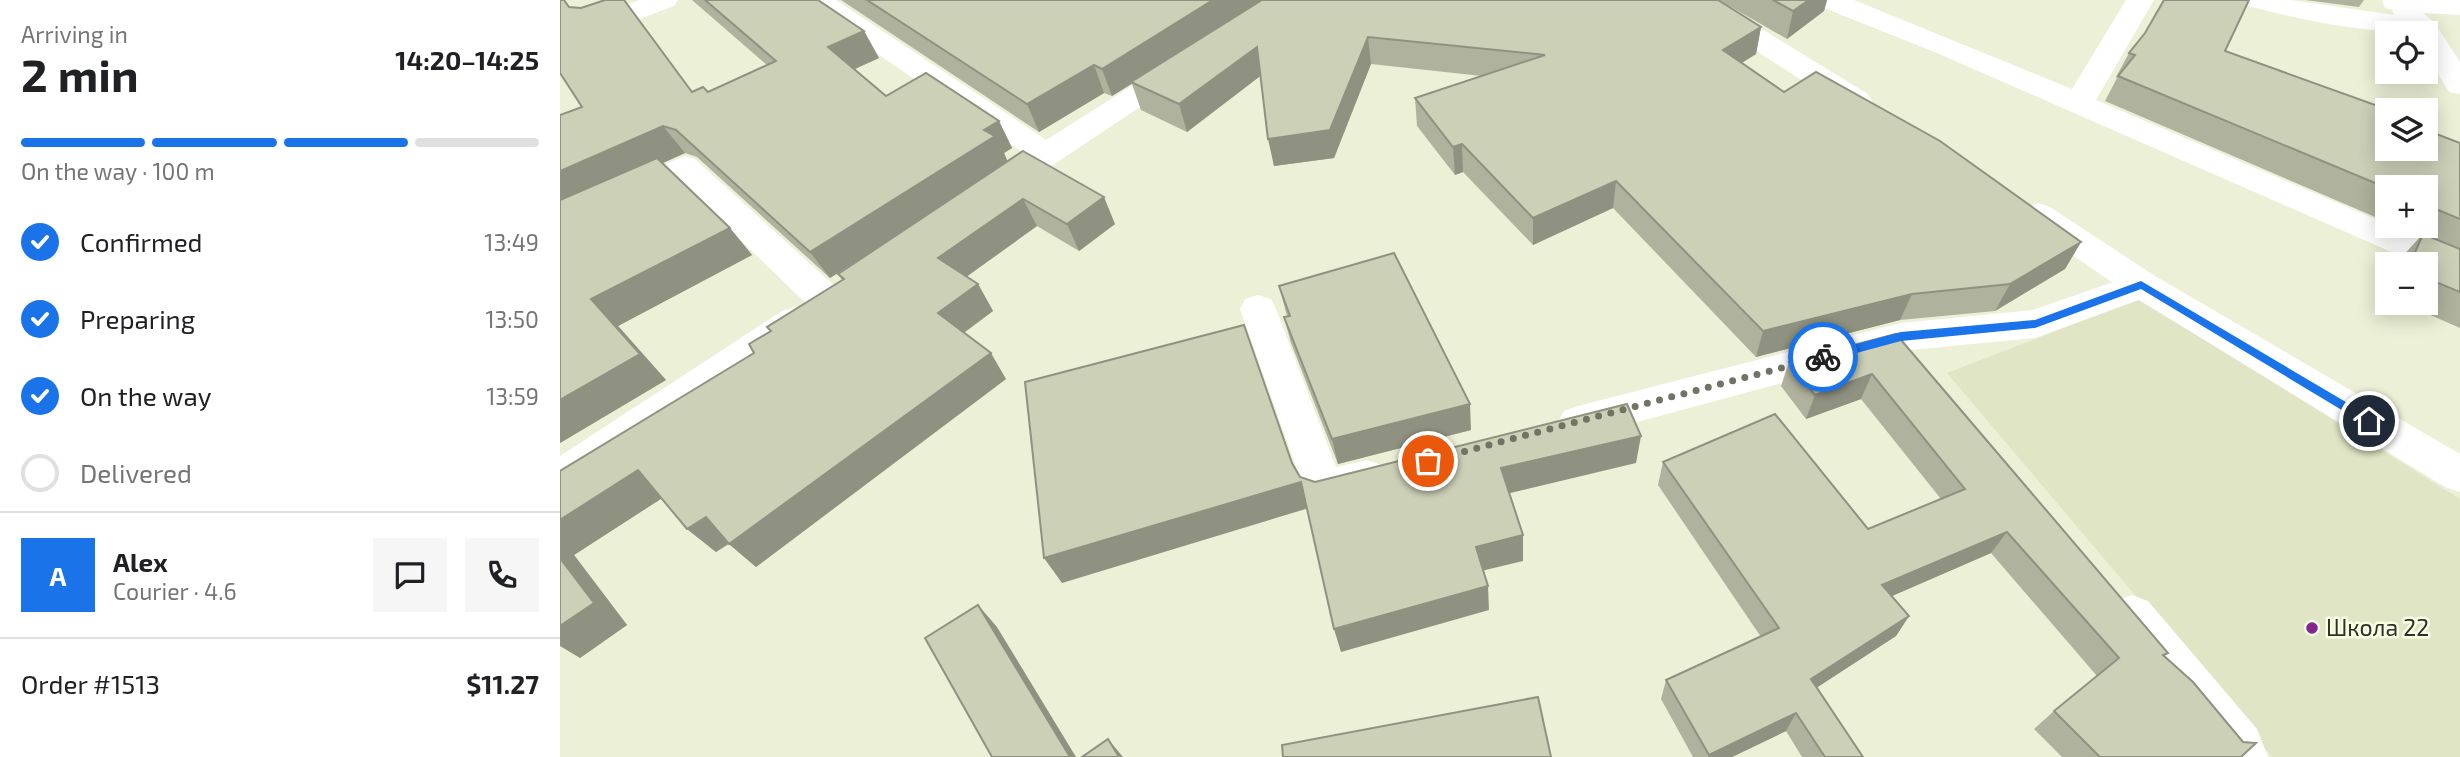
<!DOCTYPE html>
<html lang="en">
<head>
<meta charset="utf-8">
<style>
  body { margin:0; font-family:"Exo 2",sans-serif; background:#f6f6f6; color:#202124; height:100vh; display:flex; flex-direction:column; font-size:26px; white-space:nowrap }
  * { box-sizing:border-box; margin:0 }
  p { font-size:23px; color:#757577 }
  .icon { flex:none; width:38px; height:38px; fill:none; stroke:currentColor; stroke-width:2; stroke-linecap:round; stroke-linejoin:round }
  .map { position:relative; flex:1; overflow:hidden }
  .drawer { display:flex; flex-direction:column; background:#fff; width:560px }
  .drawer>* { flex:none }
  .tools { position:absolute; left:1815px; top:21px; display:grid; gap:14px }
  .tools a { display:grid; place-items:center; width:63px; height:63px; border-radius:0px; background:#fff; box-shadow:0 4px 18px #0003; font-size:35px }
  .pin { position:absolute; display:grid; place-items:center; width:60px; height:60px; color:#fff; margin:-30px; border:4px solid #fff; border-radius:50%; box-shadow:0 2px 7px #0007 }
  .courier { position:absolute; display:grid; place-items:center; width:70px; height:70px; margin:-35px; border:5px solid #1a73e8; border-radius:50%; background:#fff; color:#222; box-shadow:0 2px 9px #0007 }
  .summary em { font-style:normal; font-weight:700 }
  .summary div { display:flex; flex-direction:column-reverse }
  .summary { display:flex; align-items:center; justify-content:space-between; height:119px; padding:0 21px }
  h1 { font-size:46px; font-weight:700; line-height:52px }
  .bar { display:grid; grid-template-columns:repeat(4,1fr); gap:10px 7px; align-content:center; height:84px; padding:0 21px }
  .bar i { height:9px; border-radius:5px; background:#e0e0e0 }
  .bar .selected { background:#1a73e8 }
  .bar p { grid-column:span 4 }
  .line { display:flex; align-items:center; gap:18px; padding:0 21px; border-top:2px solid #e0e0e0 }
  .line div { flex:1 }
  .round { display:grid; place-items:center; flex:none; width:74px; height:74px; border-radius:0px; background:#f6f6f6 }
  ol { padding:0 21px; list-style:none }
  li { display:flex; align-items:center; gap:21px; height:77px }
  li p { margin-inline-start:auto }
  li .icon { padding:7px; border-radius:50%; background:#1a73e8; color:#fff; stroke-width:4 }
  li:last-child { color:#757577 }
  li i { width:38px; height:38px; border:4px solid #e0e0e0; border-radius:50% }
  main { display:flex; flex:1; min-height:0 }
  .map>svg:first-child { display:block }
  .built { fill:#e0e5c5 }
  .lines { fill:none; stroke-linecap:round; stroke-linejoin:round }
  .street { fill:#fff; fill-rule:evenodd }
  .secondary { fill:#fff; fill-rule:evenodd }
  .wall { fill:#afb39d }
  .shaded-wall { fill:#8f9280 }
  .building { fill:#ccd0b7; stroke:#8f9280; stroke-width:2 }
  .route { fill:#1a73e8 }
  .done { stroke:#717364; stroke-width:7; stroke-dasharray:0 12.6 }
  .poi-dot { fill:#85258f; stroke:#f9fde3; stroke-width:2.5 }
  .labels { text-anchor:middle; stroke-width:5; stroke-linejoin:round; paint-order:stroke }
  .poi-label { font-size:23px; fill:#2f3027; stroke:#f9fde3; text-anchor:start }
</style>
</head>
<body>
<main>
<section class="drawer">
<div class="summary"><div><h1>2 min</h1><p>Arriving in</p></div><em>14:20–14:25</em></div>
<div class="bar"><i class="selected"></i><i class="selected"></i><i class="selected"></i><i></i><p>On the way · 100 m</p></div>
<ol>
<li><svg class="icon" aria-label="check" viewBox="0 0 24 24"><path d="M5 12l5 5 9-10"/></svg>Confirmed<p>13:49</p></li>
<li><svg class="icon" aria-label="check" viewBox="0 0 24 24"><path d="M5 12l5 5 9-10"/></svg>Preparing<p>13:50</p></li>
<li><svg class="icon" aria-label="check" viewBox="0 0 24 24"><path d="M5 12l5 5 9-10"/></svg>On the way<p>13:59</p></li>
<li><i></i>Delivered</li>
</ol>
<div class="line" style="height:126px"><b class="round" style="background:#1a73e8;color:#fff">A</b><div><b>Alex</b><p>Courier · 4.6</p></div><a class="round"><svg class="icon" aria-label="chat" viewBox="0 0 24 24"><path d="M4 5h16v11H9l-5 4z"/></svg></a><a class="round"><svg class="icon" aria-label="phone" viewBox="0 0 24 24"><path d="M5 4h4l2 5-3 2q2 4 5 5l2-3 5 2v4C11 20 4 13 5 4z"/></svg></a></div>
<div class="line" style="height:91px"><div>Order #1513</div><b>$11.27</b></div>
</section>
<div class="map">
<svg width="1900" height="757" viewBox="0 0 1900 757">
  <rect width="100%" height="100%" fill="#ecf0d6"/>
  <polygon class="built" points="1579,299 1900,499 1900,757 1712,757 1387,373"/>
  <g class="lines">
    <g class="street">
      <polygon points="79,0 118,0 114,6 51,30 41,33 31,30 27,24 31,18"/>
      <polygon points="243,0 276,0 497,147 502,154 497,161 486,165 475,161 247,6"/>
      <polygon points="1255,0 1294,0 1512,89 1566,0 1594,0 1536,100 1900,255 1900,282 1377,53 1259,6"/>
      <path d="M 1684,0 L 1731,0 L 1834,15 L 1832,10 L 1825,8 L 1822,0 L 1900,0 L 1900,15 L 1863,13 L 1874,22 L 1900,62 L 1900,94 L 1889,92 L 1866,54 L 1866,33 C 1806,33 1745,21 1688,6 Z"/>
      <polygon points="124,156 135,159 279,290 284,300 279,310 266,313 253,310 120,182 0,236 0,210"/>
      <polygon points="1582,272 1595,276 1600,285 1595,294 1475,338 1341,351 1018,438 1004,433 998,422 1004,411 1018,406 1341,323 1473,310"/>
      <polygon points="698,295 711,299 716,309 776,467 807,460 822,465 828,477 822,489 763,506 748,501 680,309 685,299"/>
      <polygon points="1572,595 1588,601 1697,729 1708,757 1658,757 1556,631 1549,616 1556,601"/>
    </g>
    <g class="secondary">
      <polygon points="1121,0 1154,0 1308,94 1312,101 1308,108 1297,111 1286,108 1125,6"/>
      <polygon points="621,58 631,61 636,67 631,73 445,197 433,200 421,197 416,189 421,181 611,61"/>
      <polygon points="1478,203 1490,207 1595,276 1900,454 1900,492 1885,487 1569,294 1466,223 1461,215 1466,207"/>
      <polygon points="235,307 248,311 253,321 248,331 15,490 0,495 0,456 222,311"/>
    </g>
  </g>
  <g class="wall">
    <polygon points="132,0 258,0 304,31 319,58 294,69 326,96 439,121 452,148 444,153 448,162 555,224 519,251 477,226 406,277 418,284 433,311 404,333 446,379 196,567 169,544 156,552 127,529 102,498 14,555 67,625 20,658 0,471 194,353 210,331 207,327 282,280 278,274 300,259 270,278 137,157 125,153 103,163 170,228 192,255 58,326 106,380 0,443 0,115 22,107 11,7 132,92 148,92 207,65"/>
    <polygon points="281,0 1158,0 1201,27 1196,54 1182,63 1224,92 1521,242 1505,269 1435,311 1340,320 1196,357 1053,208 973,245 903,172 895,175 857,126 855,98 922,76 811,64 774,158 714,166 700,76 627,132 581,110 572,84 552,96 544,93 479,132"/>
    <polygon points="1159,0 1267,0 1264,11 1227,39"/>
    <polygon points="1745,0 1804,0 1799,7"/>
    <polygon points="1585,33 1665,51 1827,149 1900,143 1900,328 1843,303 1866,303 1866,264 1838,264 1840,259 1860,237 1835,226 1866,226 1866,187 1827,187 1827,222 1545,101 1557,78 1556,77 1569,53"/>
    <polygon points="719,286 911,430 778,464 731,343 724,317 727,316"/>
    <polygon points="1336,334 1604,656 1681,757 1502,757 1474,729 1494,711 1537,676 1431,553 1332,596 1349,616 1336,636 1257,687 1303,757 1242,757 1226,731 1172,757 1133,757 1101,699 1106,680 1201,637 1098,485 1103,462 1308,529 1381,499 1301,399 1246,419 1221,386 1229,362"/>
  </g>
  <g class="shaded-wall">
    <polygon points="653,0 702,0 552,96 542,69"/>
    <polygon points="1249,0 1267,0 1264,11 1227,39 1233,11"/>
    <polygon points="1201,27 1196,54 1158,77 1163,50"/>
    <polygon points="304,31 319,58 284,74 268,47"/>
    <polygon points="808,37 811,64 774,158 714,166 708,139"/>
    <polygon points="697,47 703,74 627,132 619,104"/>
    <polygon points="534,65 544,93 479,132 467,104"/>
    <polygon points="439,121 452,148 444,153 448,163 270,278 250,252 424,130"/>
    <polygon points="103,126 125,153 0,209 0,171"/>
    <polygon points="902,144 903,172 895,175 893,147"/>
    <polygon points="1056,181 1053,208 973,245 973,218"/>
    <polygon points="544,197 555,224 519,251 507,224"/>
    <polygon points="463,199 477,226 395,285 378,258"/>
    <polygon points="170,228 192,255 58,326 106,380 0,443 0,400 31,299"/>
    <polygon points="1521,242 1505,269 1435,311 1450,284"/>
    <polygon points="418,284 433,311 395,339 378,313"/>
    <polygon points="1352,294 1340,320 1196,357 1203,331"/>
    <polygon points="431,353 446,379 196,567 169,544"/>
    <polygon points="1312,374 1301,399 1246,419 1255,395"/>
    <polygon points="910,404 911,430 778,464 772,439"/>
    <polygon points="1081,436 1076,463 942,495 941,468"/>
    <polygon points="78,470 107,495 14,555 67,625 20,658 0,646 0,520"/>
    <polygon points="741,482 749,508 502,583 484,558"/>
    <polygon points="146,517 174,540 156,552 127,529"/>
    <polygon points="1447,532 1431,553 1309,606 1322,585"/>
    <polygon points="963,535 963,561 917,572 916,547"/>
    <polygon points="928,586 929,610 781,652 774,629"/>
    <polygon points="418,605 437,627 516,757 510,757"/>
    <polygon points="1349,616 1336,636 1241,698 1251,679"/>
    <polygon points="1236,713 1226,731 1172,757 1148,757 1149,755"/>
    <polygon points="548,739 563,757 564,757 559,757"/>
  </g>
  <g class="building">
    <polygon points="0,0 4,0 9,7 21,8 45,0 64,0 132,92 143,87 148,92 216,61 145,0 258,0 304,31 268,47 326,96 366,73 439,121 424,130 435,136 250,252 116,130 103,126 0,171 0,115 22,107 0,73"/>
    <polygon points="307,0 653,0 542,69 534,65 467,104"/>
    <polygon points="702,0 1158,0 1201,27 1163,50 1224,92 1256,72 1380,141 1521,242 1450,284 1352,294 1203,331 1056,181 973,218 902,144 893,147 855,98 985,55 808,37 770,130 708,139 697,47 619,104 571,82"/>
    <polygon points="1213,0 1249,0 1233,11"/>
    <polygon points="1604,0 1689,0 1665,51 1829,110 1827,110 1827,149 1866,149 1866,130 1900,143 1900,219 1866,205 1866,187 1827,187 1827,188 1558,76 1575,55 1569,53 1585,33"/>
    <polygon points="463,151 544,197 507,224 463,199 378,258 418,284 378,313 431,353 169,544 146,517 127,529 78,470 0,520 0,471 194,353 189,344 211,331 207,327 284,279 278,274"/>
    <polygon points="97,158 170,228 31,299 80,354 0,400 0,200"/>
    <polygon points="1863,234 1900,249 1900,292 1866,278 1866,264 1850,264"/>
    <polygon points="834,253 910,404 772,439 724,317 730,316 719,286"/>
    <polygon points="684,325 732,463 740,477 755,482 1067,404 1081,436 941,468 963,535 916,547 928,586 774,629 741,482 484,558 465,382"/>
    <polygon points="1336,334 1608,653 1603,655 1633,682 1683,742 1696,743 1681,757 1540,757 1494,711 1559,658 1447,532 1322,585 1349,616 1251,679 1303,757 1265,757 1236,713 1149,755 1106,680 1219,628 1103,462 1215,414 1308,529 1405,489 1312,374 1255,395 1229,362"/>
    <polygon points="0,558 34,603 0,626"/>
    <polygon points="418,605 510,757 432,757 365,638"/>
    <polygon points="978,697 991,757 723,757 722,745"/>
    <polygon points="548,739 559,757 522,757"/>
  </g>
  <polygon class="route" points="1581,281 1813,418 1813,424 1805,424 1581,289 1475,328 1341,341 1263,362 1258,357 1263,353 1341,332 1475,320"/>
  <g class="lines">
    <polyline class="done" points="868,461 1263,357"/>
  </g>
  <circle class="poi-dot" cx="1752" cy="628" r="7"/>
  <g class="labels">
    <g class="poi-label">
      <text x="1766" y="636">Школа 22</text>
    </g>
  </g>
</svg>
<div class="tools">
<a><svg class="icon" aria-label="locate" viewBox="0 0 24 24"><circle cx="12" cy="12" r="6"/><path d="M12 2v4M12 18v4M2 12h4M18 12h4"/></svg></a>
<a><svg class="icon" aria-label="layers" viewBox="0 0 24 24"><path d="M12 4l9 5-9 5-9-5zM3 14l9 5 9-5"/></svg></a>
<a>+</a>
<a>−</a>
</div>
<div class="pin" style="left:868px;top:461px;background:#ea580c"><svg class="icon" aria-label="bag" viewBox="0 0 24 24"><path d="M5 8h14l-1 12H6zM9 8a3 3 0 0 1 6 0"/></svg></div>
<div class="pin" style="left:1809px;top:421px;background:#1f2937"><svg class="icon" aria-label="home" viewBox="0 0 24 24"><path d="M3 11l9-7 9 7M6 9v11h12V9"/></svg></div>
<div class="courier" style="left:1263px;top:357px"><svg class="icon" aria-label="bike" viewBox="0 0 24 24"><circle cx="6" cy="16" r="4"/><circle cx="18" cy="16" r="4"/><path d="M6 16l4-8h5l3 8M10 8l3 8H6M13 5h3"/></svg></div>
</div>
</main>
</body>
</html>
